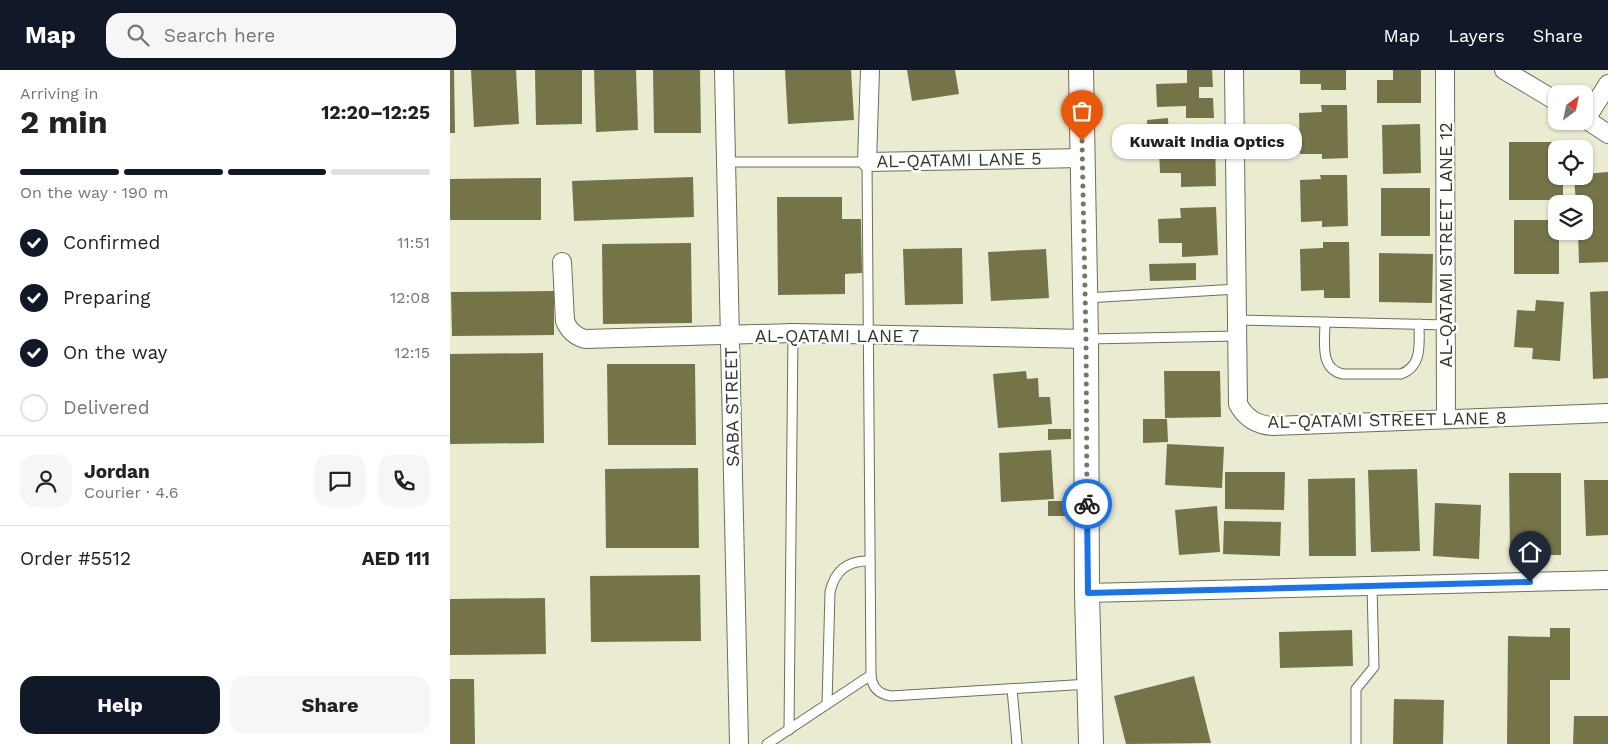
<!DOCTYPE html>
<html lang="en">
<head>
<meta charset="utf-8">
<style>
  body { margin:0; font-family:"Work Sans",sans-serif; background:#f6f6f6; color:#222; height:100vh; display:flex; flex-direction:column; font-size:19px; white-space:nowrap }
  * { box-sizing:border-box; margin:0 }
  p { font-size:16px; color:#767676 }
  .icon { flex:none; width:28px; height:28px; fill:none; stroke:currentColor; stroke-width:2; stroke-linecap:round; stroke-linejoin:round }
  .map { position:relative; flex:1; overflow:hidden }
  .drawer { display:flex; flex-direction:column; background:#fff; width:450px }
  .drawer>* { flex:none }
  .needle { width:32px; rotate:33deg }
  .buttons { position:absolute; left:1098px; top:15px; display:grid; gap:10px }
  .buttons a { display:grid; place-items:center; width:45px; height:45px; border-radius:10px; background:#fff; box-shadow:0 1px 4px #0004; font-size:25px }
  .pin { position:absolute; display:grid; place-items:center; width:42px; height:42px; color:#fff; margin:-51px -21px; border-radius:50% 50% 50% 0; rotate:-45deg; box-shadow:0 0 5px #0007 }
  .pin .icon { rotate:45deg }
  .courier { position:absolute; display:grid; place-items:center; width:50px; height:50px; margin:-25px; border:4px solid #1a73e8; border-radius:50%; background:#fff; color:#222; box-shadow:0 1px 6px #0007 }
  .bubble { position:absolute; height:35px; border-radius:15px; background:#fff; box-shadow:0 1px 4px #0004; font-size:16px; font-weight:700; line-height:35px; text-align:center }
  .headline em { font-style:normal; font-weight:700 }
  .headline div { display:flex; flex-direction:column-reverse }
  .headline { display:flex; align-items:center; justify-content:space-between; height:85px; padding:0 20px }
  h1 { font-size:32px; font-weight:700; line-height:38px }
  .bar { display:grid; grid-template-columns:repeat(4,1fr); gap:8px 5px; align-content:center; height:60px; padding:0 20px }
  .bar i { height:6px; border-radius:4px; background:#e0e0e0 }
  .bar .active { background:#111827 }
  .bar p { grid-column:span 4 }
  .line { display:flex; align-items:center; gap:12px; padding:0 20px; border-top:1px solid #e0e0e0 }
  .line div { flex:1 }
  .round { display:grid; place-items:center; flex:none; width:52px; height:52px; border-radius:15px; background:#f6f6f6 }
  ol { padding:0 20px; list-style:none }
  li { display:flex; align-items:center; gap:15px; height:55px }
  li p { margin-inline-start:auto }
  li .icon { padding:5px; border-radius:50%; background:#111827; color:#fff; stroke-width:4 }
  li:last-child { color:#767676 }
  li i { width:28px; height:28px; border:2px solid #e0e0e0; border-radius:50% }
  .cta { display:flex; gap:10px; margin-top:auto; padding:10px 20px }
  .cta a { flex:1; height:58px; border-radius:15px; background:#111827; color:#fff; font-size:20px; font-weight:700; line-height:58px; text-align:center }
  .cta a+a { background:#f6f6f6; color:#222 }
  header { display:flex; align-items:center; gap:30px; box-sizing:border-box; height:70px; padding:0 25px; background:#111827; color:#fff }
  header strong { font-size:24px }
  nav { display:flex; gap:28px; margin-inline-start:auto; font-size:18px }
  .search { width:350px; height:45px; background:#f6f6f6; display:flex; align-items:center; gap:12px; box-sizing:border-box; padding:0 18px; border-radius:15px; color:#767676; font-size:19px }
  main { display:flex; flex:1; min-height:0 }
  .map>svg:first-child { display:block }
  .building { fill:#757449 }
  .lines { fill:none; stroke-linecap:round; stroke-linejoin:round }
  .lane-casing { stroke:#6f6f59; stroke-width:11 }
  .street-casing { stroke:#6f6f59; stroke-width:20 }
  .secondary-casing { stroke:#6f6f59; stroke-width:26 }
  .lane { stroke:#fff; stroke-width:9 }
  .street { stroke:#fff; stroke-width:18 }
  .secondary { stroke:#fff; stroke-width:24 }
  .done { stroke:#767666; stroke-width:5; stroke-dasharray:0 9 }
  .route { stroke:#1a73e8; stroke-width:6 }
  .labels { text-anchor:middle; stroke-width:5; stroke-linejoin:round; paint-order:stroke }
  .street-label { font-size:18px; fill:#37372d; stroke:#fff }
</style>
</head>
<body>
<header>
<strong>Map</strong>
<div class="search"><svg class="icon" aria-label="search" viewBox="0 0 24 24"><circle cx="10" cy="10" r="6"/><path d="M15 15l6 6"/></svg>Search here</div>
<nav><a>Map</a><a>Layers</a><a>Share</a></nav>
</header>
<main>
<section class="drawer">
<div class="headline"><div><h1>2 min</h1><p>Arriving in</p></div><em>12:20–12:25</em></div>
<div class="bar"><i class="active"></i><i class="active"></i><i class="active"></i><i></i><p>On the way · 190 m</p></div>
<ol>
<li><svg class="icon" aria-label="check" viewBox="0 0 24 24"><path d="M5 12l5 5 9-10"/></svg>Confirmed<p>11:51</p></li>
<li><svg class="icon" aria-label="check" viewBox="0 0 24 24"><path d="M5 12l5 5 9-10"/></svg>Preparing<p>12:08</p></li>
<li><svg class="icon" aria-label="check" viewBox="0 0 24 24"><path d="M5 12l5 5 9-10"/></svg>On the way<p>12:15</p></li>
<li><i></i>Delivered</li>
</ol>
<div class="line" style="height:90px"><a class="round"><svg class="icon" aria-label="person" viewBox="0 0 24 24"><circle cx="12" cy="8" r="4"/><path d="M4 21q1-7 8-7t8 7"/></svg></a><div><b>Jordan</b><p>Courier · 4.6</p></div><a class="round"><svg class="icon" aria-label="chat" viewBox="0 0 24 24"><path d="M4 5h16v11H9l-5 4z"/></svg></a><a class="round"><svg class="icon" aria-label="phone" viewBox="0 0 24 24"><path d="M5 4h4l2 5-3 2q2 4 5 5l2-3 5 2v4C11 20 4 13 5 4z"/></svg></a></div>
<div class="line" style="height:65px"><div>Order #5512</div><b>AED 111</b></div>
<div class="cta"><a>Help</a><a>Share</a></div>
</section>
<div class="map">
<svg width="1158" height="674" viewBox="0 0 1158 674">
  <rect width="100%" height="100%" fill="#eaebd1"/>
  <g class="building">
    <polygon points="0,0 4,0 5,63 0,63"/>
    <polygon points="21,0 66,0 69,54 24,57"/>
    <polygon points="85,0 132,0 132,54 86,55"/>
    <polygon points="144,0 186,0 188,60 146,62"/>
    <polygon points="203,0 250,0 251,63 204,63"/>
    <polygon points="335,0 401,0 404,50 338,54"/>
    <polygon points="457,0 505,0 509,24 462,31"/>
    <polygon points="737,0 762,0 763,17 749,17 749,28 763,28 764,48 736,48 736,36 707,37 706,14 737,13"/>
    <polygon points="850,0 896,0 896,20 871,20 871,14 850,14"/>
    <polygon points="943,0 971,0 971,33 927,33 927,10 943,10"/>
    <polygon points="871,35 897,35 898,88 872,89 872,84 850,84 849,43 872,42"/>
    <polygon points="718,48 719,70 698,72 697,50"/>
    <polygon points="970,54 971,103 933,104 932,55"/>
    <polygon points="765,65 766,116 731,117 731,103 710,103 709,80 731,79 730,66"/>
    <polygon points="1059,72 1112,72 1112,79 1106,79 1106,106 1113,106 1113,130 1059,130"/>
    <polygon points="1158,102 1158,192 1129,193 1128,161 1134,161 1134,134 1126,134 1124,106 1134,106 1134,104"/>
    <polygon points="870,105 897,105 898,156 872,157 872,151 851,152 850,110 871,109"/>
    <polygon points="243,107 244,147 124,151 122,111"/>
    <polygon points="91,108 91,150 0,150 0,109"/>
    <rect x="931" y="118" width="49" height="48"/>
    <polygon points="327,127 392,127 392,149 411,149 412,203 395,204 395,224 328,225"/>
    <polygon points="766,137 768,185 732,187 732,173 709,173 708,149 731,148 730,138"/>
    <polygon points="1064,150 1106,150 1106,161 1109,161 1109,204 1064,204"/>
    <polygon points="873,172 899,172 900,228 874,228 874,220 851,221 850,179 873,178"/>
    <polygon points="241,173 242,253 153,254 152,174"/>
    <polygon points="512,178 513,234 455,235 453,179"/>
    <polygon points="596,179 599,228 541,231 538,182"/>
    <polygon points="929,183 983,184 982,233 929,232"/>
    <polygon points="746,193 746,210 700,211 699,194"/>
    <polygon points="104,221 104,265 2,266 1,222"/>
    <polygon points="1158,221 1158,308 1143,309 1140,222"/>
    <polygon points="1086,230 1114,232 1110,291 1082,289 1083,278 1064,277 1067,240 1085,241"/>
    <polygon points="93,283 94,373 0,374 0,284"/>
    <polygon points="157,294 245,294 246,375 158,375"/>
    <polygon points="576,301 577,309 588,308 589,327 600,327 602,354 548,358 543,304"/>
    <polygon points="714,301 770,301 771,347 715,348"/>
    <polygon points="693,349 717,349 718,372 693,373"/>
    <polygon points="598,359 621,359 621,369 598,370"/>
    <polygon points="717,374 774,377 772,418 715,415"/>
    <polygon points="601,380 604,429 551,432 549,383"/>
    <polygon points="248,398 249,478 156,478 155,399"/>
    <polygon points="967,399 970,481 921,482 918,400"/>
    <polygon points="775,402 835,402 834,440 775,439"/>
    <polygon points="1059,403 1111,403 1111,485 1060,485"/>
    <polygon points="905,408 906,486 859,486 858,409"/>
    <polygon points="1134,410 1158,410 1158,465 1136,466"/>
    <rect x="598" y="431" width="22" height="15"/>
    <polygon points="985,433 1031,435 1029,489 983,486"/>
    <polygon points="767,436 770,482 729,485 725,440"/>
    <polygon points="774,451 831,452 830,486 773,484"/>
    <polygon points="250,505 251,571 141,572 140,506"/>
    <polygon points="95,528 96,584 0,585 0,529"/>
    <polygon points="1100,558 1120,558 1120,610 1100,610 1100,674 1057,674 1058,566 1100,567"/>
    <polygon points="902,560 903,596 830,598 829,562"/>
    <polygon points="744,606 761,673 676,674 664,626"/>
    <polygon points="0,609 24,609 25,674 0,674"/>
    <polygon points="944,629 994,630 993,674 943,674"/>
    <polygon points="1124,646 1158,646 1158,674 1123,674"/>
  </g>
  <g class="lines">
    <g class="lane-casing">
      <g id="lane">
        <path d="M 276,92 L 417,92 L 421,605 C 422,618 429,624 441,626 L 639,614"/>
        <polyline points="636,228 787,219"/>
        <polyline points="787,250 996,255"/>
        <path d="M 875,252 C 875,271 869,299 893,304 L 951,304 C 973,296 969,273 969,254"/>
        <polyline points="638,269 787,266"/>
        <polyline points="562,619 567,674"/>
        <path d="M 377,634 L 380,522 C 385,500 398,490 420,491"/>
        <polyline points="339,660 343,263"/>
        <polyline points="317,674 421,605"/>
        <polyline points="906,674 906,619 924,597 922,516"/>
      </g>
    </g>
    <g class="street-casing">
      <g id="street">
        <polyline points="274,0 289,674"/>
        <polyline points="420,0 417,92 633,88"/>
        <path d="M 784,0 L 788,334 C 796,349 807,355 823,356 L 1158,343"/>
        <polyline points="995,0 996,349"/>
        <polyline points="1054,0 1106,31"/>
        <polyline points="1134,48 1158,64"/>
        <polyline points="1136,49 1158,14"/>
        <path d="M 112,192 L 115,251 C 119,261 125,266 135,269 L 343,263 L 636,269"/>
        <polyline points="637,523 1158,510"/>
      </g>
    </g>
    <g class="secondary-casing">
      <polyline id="secondary" points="631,0 636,269 637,523 641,674"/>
    </g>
    <use href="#lane" class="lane"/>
    <use href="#street" class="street"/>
    <use href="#secondary" class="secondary"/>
  </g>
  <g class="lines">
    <polyline class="done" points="632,71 636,269 637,434"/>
    <polyline class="route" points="637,434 638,523 1080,512"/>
  </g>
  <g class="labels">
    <g class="street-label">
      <text transform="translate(509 90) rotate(-1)" y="6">AL-QATAMI LANE 5</text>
      <text transform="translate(996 175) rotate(-90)" y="6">AL-QATAMI STREET LANE 12</text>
      <text x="387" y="272">AL-QATAMI LANE 7</text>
      <text transform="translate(282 337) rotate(-91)" y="6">SABA STREET</text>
      <text transform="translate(937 350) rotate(-1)" y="6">AL-QATAMI STREET LANE 8</text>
    </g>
  </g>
</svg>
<div class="buttons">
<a><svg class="needle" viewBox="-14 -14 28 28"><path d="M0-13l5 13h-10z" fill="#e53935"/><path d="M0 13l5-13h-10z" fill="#767676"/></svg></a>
<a><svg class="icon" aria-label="locate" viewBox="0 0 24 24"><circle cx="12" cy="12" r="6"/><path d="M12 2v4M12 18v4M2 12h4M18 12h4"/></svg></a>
<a><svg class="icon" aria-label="layers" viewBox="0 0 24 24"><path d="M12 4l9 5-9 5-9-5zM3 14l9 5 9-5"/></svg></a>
</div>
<div class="pin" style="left:632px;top:71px;background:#ea580c"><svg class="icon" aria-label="bag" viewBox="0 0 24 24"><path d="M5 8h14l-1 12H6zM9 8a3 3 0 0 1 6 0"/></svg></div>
<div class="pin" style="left:1080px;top:512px;background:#1f2937"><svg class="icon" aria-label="home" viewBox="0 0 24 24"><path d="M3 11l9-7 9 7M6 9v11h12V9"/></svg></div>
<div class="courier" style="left:637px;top:434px"><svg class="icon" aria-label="bike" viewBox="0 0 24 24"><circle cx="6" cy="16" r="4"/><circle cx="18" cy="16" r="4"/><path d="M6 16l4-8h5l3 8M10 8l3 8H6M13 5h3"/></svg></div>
<div class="bubble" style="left:662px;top:54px;width:190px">Kuwait India Optics</div>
</div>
</main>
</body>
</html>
